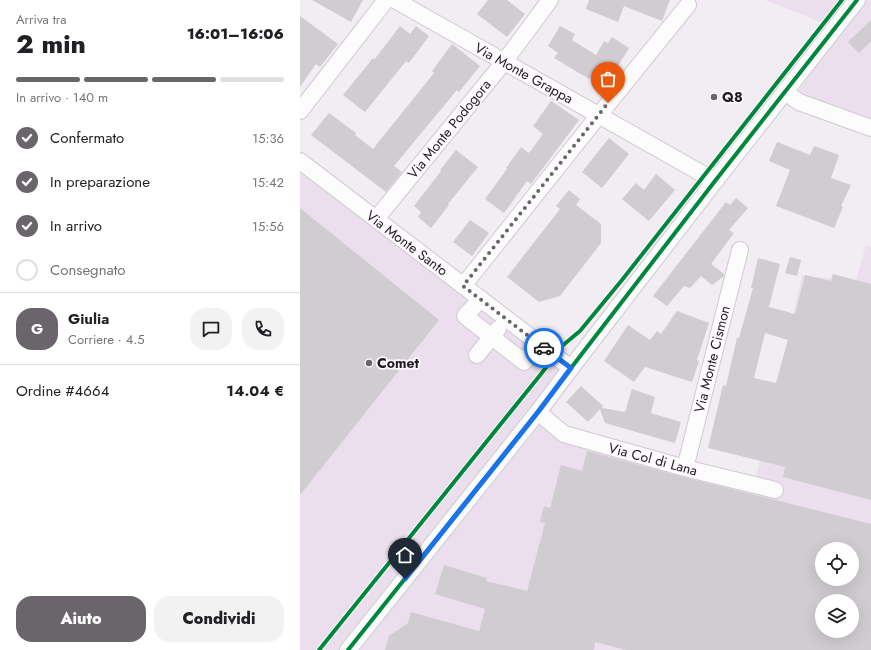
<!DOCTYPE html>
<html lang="it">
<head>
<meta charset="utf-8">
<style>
  body { margin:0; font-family:Jost,sans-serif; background:#f2f2f2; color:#202124; height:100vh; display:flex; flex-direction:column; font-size:15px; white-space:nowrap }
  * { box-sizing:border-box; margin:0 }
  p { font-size:13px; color:#757577 }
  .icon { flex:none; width:22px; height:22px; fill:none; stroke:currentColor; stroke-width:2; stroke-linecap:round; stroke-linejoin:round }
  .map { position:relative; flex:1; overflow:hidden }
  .drawer { display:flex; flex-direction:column; background:#fff; width:300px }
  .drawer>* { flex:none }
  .buttons { position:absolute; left:515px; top:542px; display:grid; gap:8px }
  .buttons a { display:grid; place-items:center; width:44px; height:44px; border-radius:50%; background:#fff; box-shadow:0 4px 16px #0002; font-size:20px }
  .pin { position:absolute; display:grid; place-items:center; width:34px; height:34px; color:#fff; margin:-41px -17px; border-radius:50% 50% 50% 0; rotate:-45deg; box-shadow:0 0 4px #0007 }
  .pin .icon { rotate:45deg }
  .courier { position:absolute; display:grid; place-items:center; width:40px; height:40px; margin:-20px; border:3px solid #1a73e8; border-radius:50%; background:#fff; color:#222; box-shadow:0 1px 5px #0007 }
  .overview em { font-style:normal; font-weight:800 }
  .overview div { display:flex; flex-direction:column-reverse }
  .overview { display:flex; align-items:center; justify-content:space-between; height:68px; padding:0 16px }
  h1 { font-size:26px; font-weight:800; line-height:30px }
  .bar { display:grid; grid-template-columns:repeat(4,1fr); gap:6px 4px; align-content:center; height:48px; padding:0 16px }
  .bar i { height:5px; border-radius:3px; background:#e0e0e0 }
  .bar .active { background:#6a656b }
  .bar p { grid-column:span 4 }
  .line { display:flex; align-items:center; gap:10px; padding:0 16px; border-top:1px solid #e0e0e0 }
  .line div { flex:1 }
  .round { display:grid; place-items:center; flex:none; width:42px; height:42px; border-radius:16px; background:#f2f2f2 }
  ol { padding:0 16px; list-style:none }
  li { display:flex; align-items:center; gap:12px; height:44px }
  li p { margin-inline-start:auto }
  li .icon { padding:4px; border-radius:50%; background:#6a656b; color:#fff; stroke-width:4 }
  li:last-child { color:#757577 }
  li i { width:22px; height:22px; border:2px solid #e0e0e0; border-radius:50% }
  .action { display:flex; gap:8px; margin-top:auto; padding:8px 16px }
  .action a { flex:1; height:46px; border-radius:16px; background:#6a656b; color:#fff; font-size:16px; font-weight:800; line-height:46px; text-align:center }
  .action a+a { background:#f2f2f2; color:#202124 }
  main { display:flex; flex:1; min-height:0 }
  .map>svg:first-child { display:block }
  .built { fill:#ebdfed; fill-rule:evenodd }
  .building { fill:#d0ccd1; fill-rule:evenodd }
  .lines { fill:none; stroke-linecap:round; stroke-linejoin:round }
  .minor-casing { stroke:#cfcad0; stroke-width:18 }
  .minor { stroke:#fdfcfd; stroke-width:16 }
  .cycleway-casing { stroke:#fef9fe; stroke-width:6 }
  .cycleway { stroke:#00873e; stroke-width:4 }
  .done { stroke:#6a656b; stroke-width:4; stroke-dasharray:0 7.2 }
  .route { stroke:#1a73e8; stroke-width:5 }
  .poi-dot { fill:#6a656b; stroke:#fef9fe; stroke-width:1.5 }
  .labels { text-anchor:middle; stroke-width:3.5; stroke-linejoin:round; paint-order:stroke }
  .street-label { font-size:14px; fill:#211d22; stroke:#fef9fe }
  .poi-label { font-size:14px; font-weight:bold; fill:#211d22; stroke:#fef9fe; text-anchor:start }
</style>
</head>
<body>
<main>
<section class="drawer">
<div class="overview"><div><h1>2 min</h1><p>Arriva tra</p></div><em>16:01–16:06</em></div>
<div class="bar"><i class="active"></i><i class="active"></i><i class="active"></i><i></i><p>In arrivo · 140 m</p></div>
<ol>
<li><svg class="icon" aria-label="check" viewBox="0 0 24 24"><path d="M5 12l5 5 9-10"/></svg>Confermato<p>15:36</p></li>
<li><svg class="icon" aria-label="check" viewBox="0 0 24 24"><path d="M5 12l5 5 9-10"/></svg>In preparazione<p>15:42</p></li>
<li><svg class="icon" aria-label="check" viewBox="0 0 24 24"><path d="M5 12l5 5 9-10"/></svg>In arrivo<p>15:56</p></li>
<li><i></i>Consegnato</li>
</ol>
<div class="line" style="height:72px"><b class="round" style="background:#6a656b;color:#fff">G</b><div><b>Giulia</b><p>Corriere · 4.5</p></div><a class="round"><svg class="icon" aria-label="chat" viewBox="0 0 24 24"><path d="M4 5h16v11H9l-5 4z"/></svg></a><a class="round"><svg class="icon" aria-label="phone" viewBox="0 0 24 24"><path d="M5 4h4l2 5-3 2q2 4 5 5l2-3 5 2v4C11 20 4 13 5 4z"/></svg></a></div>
<div class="line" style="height:52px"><div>Ordine #4664</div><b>14.04 €</b></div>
<div class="action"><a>Aiuto</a><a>Condividi</a></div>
</section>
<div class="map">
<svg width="571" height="650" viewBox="0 0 571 650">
  <rect width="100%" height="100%" fill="#f2ecf3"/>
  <g class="built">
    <polygon points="465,0 571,0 571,132 491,102 541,30"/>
    <path d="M 0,169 L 274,372 L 244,417 L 290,448 L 454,485 L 502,276 L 556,280 L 566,245 L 571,247 L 571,650 L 0,650 ZM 522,549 L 552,549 L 552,579 L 522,579 ZM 522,601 L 552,601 L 552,631 L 522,631 Z"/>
  </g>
  <g class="building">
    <polygon points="12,0 63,0 51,22"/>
    <polygon points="188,0 207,0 225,14 207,37 177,14"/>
    <polygon points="289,0 370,0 362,21 324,6 318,22 286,9"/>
    <polygon points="0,16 38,44 20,67 16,64 0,87"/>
    <polygon points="571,20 571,41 559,53 548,42"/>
    <polygon points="100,26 110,34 116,26 129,36 109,63 106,61 65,112 43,95 73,58 74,60"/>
    <polygon points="260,26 275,34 272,40 296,55 304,41 308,43 312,37 329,48 307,84 292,75 289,79 254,58 258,53 248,46"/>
    <polygon points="152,44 180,66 159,92 157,90 94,166 102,172 86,192 11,135 29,113 56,133 55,135 73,149 134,73 132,71"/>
    <polygon points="251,101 279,120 231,184 227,181 204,213 185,199 207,169 206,168 221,147 229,153 243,134 233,126"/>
    <polygon points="309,138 329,154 302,188 282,172"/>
    <polygon points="477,142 510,155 514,146 539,155 531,178 551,185 541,206 543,207 534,228 476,206 490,170 469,161"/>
    <polygon points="156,150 178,167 148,204 149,205 131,228 118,217 121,212 114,206 141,171 140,170"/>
    <polygon points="356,174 375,190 349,221 322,199 336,183 344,190"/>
    <polygon points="269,190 280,199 276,205 301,224 301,243 260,296 239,302 207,277 260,209 256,206"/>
    <polygon points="436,198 448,208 429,230 434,233 411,264 424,274 424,276 412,285 401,276 390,288 384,286 367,306 353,296 426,202 430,205"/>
    <polygon points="0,208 139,320 0,495"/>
    <polygon points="170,220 189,233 172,256 153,242"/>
    <polygon points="490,257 501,260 497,276 485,273"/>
    <path d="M 458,258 L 480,264 L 469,307 L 495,314 L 505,275 L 531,281 L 533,274 L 571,284 L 571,500 L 483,477 L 485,467 L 408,448 L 423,385 L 426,386 L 437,338 L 439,338 L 453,288 L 451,288 ZM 465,333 L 488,340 L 476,383 L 454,378 Z"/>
    <polygon points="377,311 409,323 397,360 399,361 392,382 345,367 334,382 304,361 328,325 350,340 357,331 361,334"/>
    <polygon points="281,386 303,406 302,408 325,412 332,389 355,397 351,413 381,422 375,443 305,423 300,409 288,422 266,402"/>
    <path d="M 287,451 L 383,477 L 571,524 L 571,650 L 326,650 L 295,642 L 294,650 L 85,650 L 89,636 L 108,623 L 111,612 L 179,631 L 185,609 L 135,594 L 144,565 L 187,578 L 186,581 L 227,591 L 245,523 L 240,522 L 244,506 L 250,508 L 261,465 L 282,471 ZM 522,549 L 552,549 L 552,579 L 522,579 ZM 522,601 L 552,601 L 552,631 L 522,631 Z"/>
  </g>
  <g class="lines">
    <g class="minor-casing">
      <g id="minor">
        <polyline points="95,0 415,181"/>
        <polyline points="485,92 499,102 571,128"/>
        <polyline points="0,111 86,0"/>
        <polyline points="0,161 271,368"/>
        <polyline points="76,219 204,62 250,0"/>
        <polyline points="163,286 299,115 388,5"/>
        <polyline points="181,299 165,316 224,362 240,344"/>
        <polyline points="177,355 198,329"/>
        <polyline points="238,412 264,434 385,468 475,490"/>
        <polyline points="385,468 440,250"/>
        <polyline points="48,650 238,412 271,368 415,181 557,0"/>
      </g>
    </g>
    <use href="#minor" class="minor"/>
    <g class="cycleway-casing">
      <g id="cycleway">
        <polyline points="19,650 241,374 262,346 280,331 322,280 542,0"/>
        <polyline points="48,650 238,412 271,368 415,181 557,0"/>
      </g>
    </g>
    <use href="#cycleway" class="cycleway"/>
  </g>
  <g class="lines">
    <polyline class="done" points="244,348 163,286 308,103"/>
    <polyline class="route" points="105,579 238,412 271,368 244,348"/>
  </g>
  <g class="poi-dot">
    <circle cx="414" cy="97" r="4"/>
    <circle cx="69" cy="363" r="4"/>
  </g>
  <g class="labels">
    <g class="street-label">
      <text transform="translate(224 73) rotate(29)" y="5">Via Monte Grappa</text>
      <text transform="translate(149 129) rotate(-51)" y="5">Via Monte Podogora</text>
      <text transform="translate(107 243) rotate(37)" y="5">Via Monte Santo</text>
      <text transform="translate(412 359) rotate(-76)" y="5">Via Monte Cismon</text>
      <text transform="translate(353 459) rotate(15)" y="5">Via Col di Lana</text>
    </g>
    <g class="poi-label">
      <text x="422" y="102">Q8</text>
      <text x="77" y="368">Comet</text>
    </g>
  </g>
</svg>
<div class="buttons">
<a><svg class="icon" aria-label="locate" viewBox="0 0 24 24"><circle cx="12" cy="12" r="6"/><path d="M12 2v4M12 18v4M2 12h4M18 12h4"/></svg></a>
<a><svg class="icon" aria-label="layers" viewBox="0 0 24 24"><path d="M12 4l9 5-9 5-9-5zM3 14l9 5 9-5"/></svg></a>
</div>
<div class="pin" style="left:308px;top:103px;background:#ea580c"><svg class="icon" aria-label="bag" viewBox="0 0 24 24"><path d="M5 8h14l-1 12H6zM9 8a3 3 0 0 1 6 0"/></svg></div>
<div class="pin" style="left:105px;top:579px;background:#1f2937"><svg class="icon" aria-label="home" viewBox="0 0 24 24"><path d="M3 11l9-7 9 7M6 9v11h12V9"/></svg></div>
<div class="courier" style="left:244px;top:348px"><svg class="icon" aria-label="car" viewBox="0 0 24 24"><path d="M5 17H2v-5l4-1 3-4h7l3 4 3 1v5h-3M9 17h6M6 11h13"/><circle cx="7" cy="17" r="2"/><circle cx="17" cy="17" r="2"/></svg></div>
</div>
</main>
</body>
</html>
